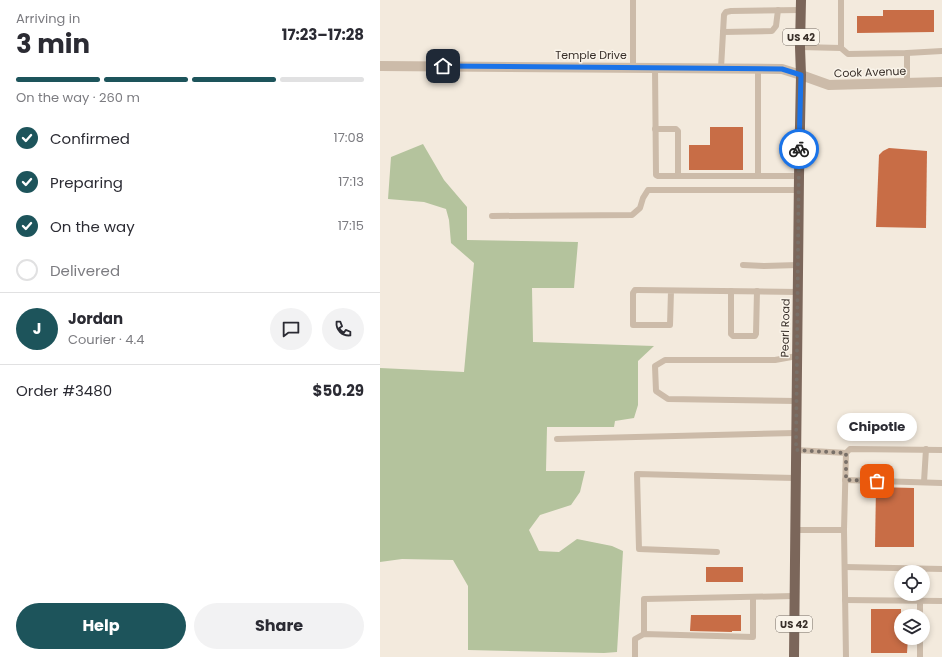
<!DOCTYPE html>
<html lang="en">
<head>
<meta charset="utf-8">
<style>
  body { margin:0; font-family:Poppins,sans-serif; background:#f2f2f3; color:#2b2b33; height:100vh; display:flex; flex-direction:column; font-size:15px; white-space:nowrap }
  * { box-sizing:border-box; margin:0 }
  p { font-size:13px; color:#7c7c81 }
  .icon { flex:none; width:22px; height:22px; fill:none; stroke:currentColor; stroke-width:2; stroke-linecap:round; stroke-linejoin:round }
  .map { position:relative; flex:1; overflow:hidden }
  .drawer { display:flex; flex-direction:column; background:#fff; width:380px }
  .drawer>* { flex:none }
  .tools { position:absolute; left:514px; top:565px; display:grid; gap:8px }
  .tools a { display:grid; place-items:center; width:36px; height:36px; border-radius:50%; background:#fff; box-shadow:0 2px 6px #0003; font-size:20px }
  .pin { position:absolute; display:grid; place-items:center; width:34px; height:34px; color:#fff; margin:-17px; border-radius:8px; box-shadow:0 2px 6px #0006 }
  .courier { position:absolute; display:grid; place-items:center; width:40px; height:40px; margin:-20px; border:3px solid #1a73e8; border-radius:50%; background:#fff; color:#222; box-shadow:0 1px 5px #0007 }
  .bubble { position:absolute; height:28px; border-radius:14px; background:#fff; box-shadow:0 2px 6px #0003; font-size:13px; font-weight:700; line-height:28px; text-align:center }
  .head em { font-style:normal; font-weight:700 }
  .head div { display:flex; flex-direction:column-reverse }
  .head { display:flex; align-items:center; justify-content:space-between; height:68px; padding:0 16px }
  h1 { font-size:26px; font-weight:700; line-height:30px }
  .bar { display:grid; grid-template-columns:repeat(4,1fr); gap:6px 4px; align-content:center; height:48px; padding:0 16px }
  .bar i { height:5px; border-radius:3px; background:#e1e1e2 }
  .bar .active { background:#1d545b }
  .bar p { grid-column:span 4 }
  .line { display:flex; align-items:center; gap:10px; padding:0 16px; border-top:1px solid #e1e1e2 }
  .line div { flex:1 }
  .round { display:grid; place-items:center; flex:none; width:42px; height:42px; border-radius:21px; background:#f2f2f3 }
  ol { padding:0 16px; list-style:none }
  li { display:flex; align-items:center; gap:12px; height:44px }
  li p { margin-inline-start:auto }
  li .icon { padding:4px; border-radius:50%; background:#1d545b; color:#fff; stroke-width:4 }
  li:last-child { color:#7c7c81 }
  li i { width:22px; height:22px; border:2px solid #e1e1e2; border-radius:50% }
  .button { display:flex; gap:8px; margin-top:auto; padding:8px 16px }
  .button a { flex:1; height:46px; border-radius:24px; background:#1d545b; color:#fff; font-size:16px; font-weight:700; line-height:46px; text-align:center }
  .button a+a { background:#f2f2f3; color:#2b2b33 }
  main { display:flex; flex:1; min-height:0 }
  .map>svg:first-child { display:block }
  .green { fill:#b4c39d }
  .building { fill:#c86d46 }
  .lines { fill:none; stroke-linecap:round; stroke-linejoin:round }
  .lane { stroke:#ccbba9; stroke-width:6 }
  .street { stroke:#ccbba9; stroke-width:10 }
  .primary { stroke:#7b665a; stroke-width:10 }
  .done { stroke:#797068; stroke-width:4; stroke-dasharray:0 7.2 }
  .route { stroke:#1a73e8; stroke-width:5 }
  .labels { text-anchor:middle; stroke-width:3; stroke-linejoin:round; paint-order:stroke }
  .shield { fill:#faf4ea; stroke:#726a63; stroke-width:1 }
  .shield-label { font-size:10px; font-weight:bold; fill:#382f29 }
  .street-label { font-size:11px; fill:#382f29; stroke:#faf4ea }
</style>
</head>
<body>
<main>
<section class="drawer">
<div class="head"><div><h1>3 min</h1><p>Arriving in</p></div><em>17:23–17:28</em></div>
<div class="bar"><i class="active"></i><i class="active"></i><i class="active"></i><i></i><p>On the way · 260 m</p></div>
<ol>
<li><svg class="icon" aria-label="check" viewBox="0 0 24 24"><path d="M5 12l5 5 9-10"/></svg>Confirmed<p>17:08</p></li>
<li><svg class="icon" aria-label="check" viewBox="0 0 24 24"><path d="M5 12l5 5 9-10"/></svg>Preparing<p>17:13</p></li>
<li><svg class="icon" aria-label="check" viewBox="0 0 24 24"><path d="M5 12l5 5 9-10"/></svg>On the way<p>17:15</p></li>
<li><i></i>Delivered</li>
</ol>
<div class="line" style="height:72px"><b class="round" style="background:#1d545b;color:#fff">J</b><div><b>Jordan</b><p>Courier · 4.4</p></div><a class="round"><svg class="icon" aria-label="chat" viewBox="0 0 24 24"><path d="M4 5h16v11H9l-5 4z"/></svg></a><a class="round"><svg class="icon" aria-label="phone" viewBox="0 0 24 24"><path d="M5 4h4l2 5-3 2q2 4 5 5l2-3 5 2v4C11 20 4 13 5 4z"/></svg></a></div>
<div class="line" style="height:52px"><div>Order #3480</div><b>$50.29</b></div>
<div class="button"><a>Help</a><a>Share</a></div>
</section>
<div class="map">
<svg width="562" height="657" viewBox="0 0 562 657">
  <rect width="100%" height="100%" fill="#f3eadd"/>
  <polygon class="green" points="43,144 64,180 87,207 87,240 198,242 194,288 152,288 153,342 274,346 258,361 258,405 254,418 235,421 234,427 167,427 166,471 205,471 200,492 191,505 160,515 149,530 159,551 179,552 197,539 232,546 243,551 237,652 224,653 88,650 88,586 73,560 22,559 0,562 0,368 84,372 94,263 71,243 69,220 66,209 44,202 8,199 11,157"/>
  <g class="building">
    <polygon points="503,10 554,10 554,32 477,33 477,16 503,16"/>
    <polygon points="330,127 363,127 363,170 309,170 309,145 330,145"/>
    <polygon points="509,148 547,151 546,228 496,227 499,155 503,151"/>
    <polygon points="496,487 534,488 534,547 495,547"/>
    <rect x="326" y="567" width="37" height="15"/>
    <polygon points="491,609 521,609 521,638 528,638 527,653 491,653"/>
    <polygon points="311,615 361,615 361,631 352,631 352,632 310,631"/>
  </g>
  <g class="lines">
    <g class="lane">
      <polyline points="461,0 461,48"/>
      <polyline points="343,32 392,31 396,26 398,10"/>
      <polyline points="420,47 461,48 468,54 527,53 562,51"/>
      <polyline points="527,53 527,83"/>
      <polyline points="253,68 253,0"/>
      <polyline points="275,68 276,175 278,176 419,176"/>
      <polyline points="341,68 344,15 346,12 351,11 421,10"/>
      <polyline points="275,129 296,129 298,131 298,176"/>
      <polyline points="378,176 378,69"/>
      <polyline points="112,216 252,215 260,208 263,198 268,190 419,190"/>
      <polyline points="363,265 384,266 418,265"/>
      <path d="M 291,291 L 290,325 L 253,325 L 253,293 L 255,290 C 309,291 363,291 418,292"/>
      <polyline points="351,291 351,334 353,336 375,336 376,334 377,291"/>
      <polyline points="416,401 288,399 276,391 275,366 285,360 395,360 417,356"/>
      <polyline points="177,439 416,433"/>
      <polyline points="466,453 470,449 562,450"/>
      <polyline points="465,480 562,483"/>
      <polyline points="544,482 546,449"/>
      <polyline points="415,530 464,530 466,453 416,450"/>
      <polyline points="464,530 466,657"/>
      <polyline points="337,552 259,549 257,474 415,478"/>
      <polyline points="465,567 562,569"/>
      <polyline points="465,600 562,601"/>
      <polyline points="540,616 540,601"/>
      <polyline points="264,634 264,599 414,596"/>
      <polyline points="540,638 540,657"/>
      <polyline points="255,657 255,639 264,634 373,637 373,597"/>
    </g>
    <polyline class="street" points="0,66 402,69 421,75 449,85 562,82"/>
    <polyline class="primary" points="414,657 419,176 421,75 420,47 421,0"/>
  </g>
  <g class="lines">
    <polyline class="done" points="419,149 416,450 466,453 466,480 497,481"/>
    <polyline class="route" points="63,66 402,69 421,75 419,149"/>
  </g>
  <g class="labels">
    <g class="shield">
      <rect x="403" y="29" width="36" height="16" rx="3"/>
      <rect x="396" y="616" width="36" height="16" rx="3"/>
    </g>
    <g class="shield-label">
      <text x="421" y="41">US 42</text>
      <text x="414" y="628">US 42</text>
    </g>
    <g class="street-label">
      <text x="211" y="59">Temple Drive</text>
      <text transform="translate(490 72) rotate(-2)" y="4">Cook Avenue</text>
      <text transform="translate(405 328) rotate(-89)" y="4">Pearl Road</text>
    </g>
  </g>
</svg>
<div class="tools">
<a><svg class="icon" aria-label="locate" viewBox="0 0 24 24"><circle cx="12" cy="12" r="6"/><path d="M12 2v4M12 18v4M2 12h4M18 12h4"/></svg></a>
<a><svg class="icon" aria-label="layers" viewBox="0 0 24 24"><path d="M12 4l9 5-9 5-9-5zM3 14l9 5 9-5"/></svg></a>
</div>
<div class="pin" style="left:497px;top:481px;background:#ea580c"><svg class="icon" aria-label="bag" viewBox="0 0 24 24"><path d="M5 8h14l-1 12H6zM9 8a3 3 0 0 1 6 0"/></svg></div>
<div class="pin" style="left:63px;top:66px;background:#1f2937"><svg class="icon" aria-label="home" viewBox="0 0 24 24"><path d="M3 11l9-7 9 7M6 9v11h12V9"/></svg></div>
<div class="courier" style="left:419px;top:149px"><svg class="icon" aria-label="bike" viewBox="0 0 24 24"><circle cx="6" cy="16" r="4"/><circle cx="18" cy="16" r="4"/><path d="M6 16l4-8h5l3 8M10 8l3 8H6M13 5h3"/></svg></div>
<div class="bubble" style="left:457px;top:413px;width:80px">Chipotle</div>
</div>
</main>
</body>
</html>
